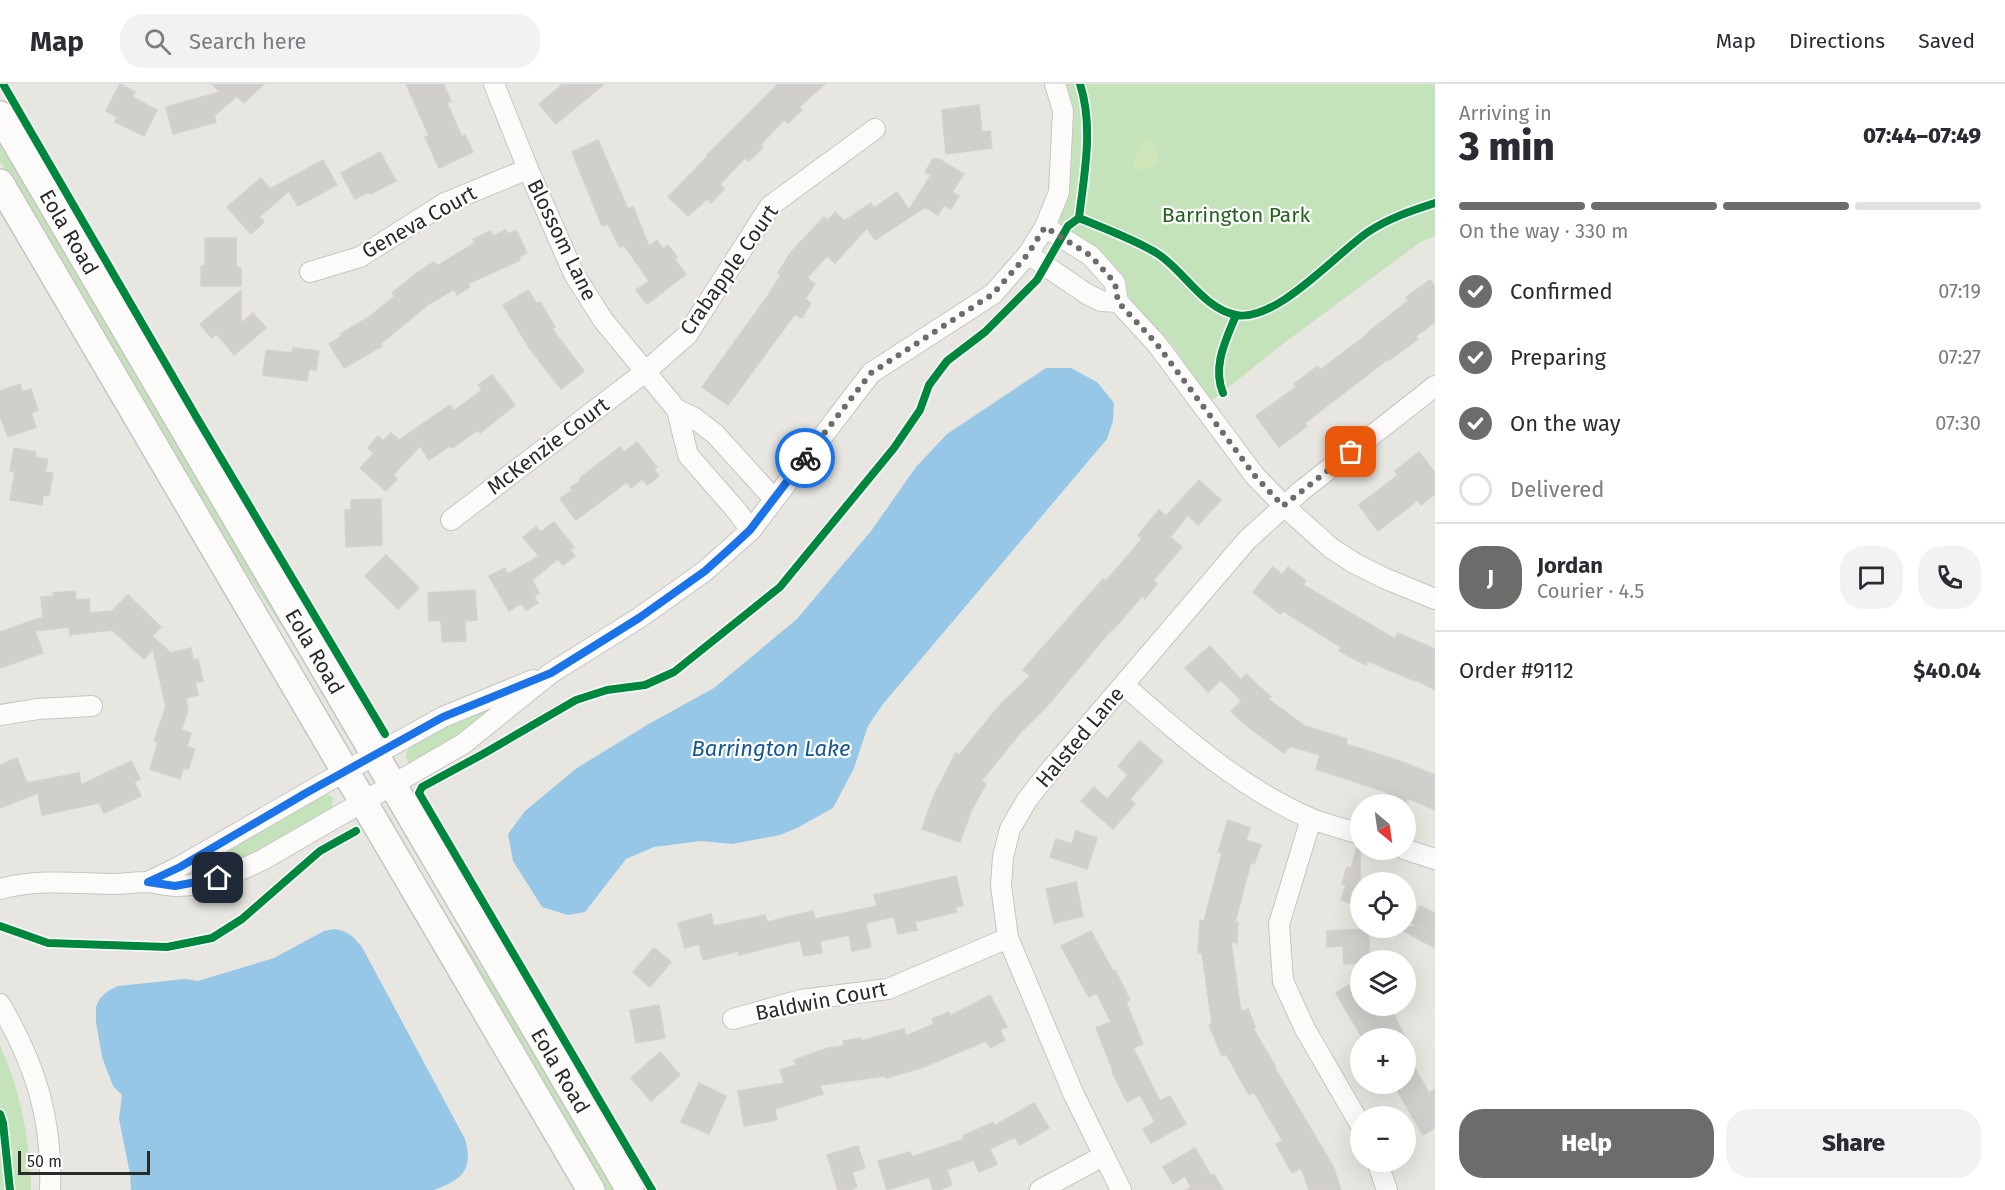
<!DOCTYPE html>
<html lang="en">
<head>
<meta charset="utf-8">
<style>
  body { margin:0; font-family:"Fira Sans",sans-serif; background:#f2f2f3; color:#2b2b33; height:100vh; display:flex; flex-direction:column; font-size:22px; white-space:nowrap }
  * { box-sizing:border-box; margin:0 }
  p { font-size:20px; color:#7c7c81 }
  .icon { flex:none; width:33px; height:33px; fill:none; stroke:currentColor; stroke-width:2; stroke-linecap:round; stroke-linejoin:round }
  .map { position:relative; flex:1; overflow:hidden }
  .sheet { display:flex; flex-direction:column; background:#fff; width:570px }
  .sheet>* { flex:none }
  .needle { width:39px; rotate:151deg }
  .fabs { position:absolute; left:1350px; top:710px; display:grid; gap:12px }
  .fabs a { display:grid; place-items:center; width:66px; height:66px; border-radius:50%; background:#fff; box-shadow:0 6px 24px #0002; font-size:30px }
  .scale { position:absolute; left:18px; bottom:15px; width:132px; box-sizing:border-box; padding-left:6px; border:3px solid #2a2a2a; border-top:0; font-size:16px; line-height:21px; white-space:nowrap; color:#2a2a2a; -webkit-text-stroke:4px #fff; paint-order:stroke }
  .pin { position:absolute; display:grid; place-items:center; width:51px; height:51px; color:#fff; margin:-26px; border-radius:12px; box-shadow:0 3px 9px #0006 }
  .courier { position:absolute; display:grid; place-items:center; width:60px; height:60px; margin:-30px; border:4px solid #1a73e8; border-radius:50%; background:#fff; color:#222; box-shadow:0 2px 8px #0007 }
  .summary em { font-style:normal; font-weight:800 }
  .summary div { display:flex; flex-direction:column-reverse }
  .summary { display:flex; align-items:center; justify-content:space-between; height:102px; padding:0 24px }
  h1 { font-size:39px; font-weight:800; line-height:45px }
  .bar { display:grid; grid-template-columns:repeat(4,1fr); gap:9px 6px; align-content:center; height:72px; padding:0 24px }
  .bar i { height:8px; border-radius:4px; background:#e1e1e2 }
  .bar .on { background:#6c6c6a }
  .bar p { grid-column:span 4 }
  .line { display:flex; align-items:center; gap:15px; padding:0 24px; border-top:2px solid #e1e1e2 }
  .line div { flex:1 }
  .round { display:grid; place-items:center; flex:none; width:63px; height:63px; border-radius:24px; background:#f2f2f3 }
  ol { padding:0 24px; list-style:none }
  li { display:flex; align-items:center; gap:18px; height:66px }
  li p { margin-inline-start:auto }
  li .icon { padding:6px; border-radius:50%; background:#6c6c6a; color:#fff; stroke-width:4 }
  li:last-child { color:#7c7c81 }
  li i { width:33px; height:33px; border:3px solid #e1e1e2; border-radius:50% }
  .button { display:flex; gap:12px; margin-top:auto; padding:12px 24px }
  .button a { flex:1; height:69px; border-radius:24px; background:#6c6c6a; color:#fff; font-size:24px; font-weight:800; line-height:69px; text-align:center }
  .button a+a { background:#f2f2f3; color:#2b2b33 }
  header { display:flex; align-items:center; gap:36px; box-sizing:border-box; height:84px; padding:0 30px; background:#fff; border-bottom:2px solid #e1e1e2 }
  header strong { font-size:28px }
  nav { display:flex; gap:33px; margin-inline-start:auto; font-size:21px }
  .search { width:420px; height:54px; background:#f2f2f3; display:flex; align-items:center; gap:15px; box-sizing:border-box; padding:0 21px; border-radius:24px; color:#7c7c81; font-size:22px }
  main { display:flex; flex:1; min-height:0 }
  .map>svg:first-child { display:block }
  .green { fill:#c5e3ba }
  .pitch { fill:#cfe7b8 }
  .water { fill:#97c7e7 }
  .building { fill:#d1cfcb; stroke:#d3d1cc; stroke-width:1.5 }
  .lines { fill:none; stroke-linecap:round; stroke-linejoin:round }
  .street-casing { stroke:#c5c5c5; stroke-width:22 }
  .secondary-casing { stroke:#c5c5c5; stroke-width:30 }
  .street { stroke:#fcfbfa; stroke-width:20 }
  .secondary { stroke:#fcfbfa; stroke-width:27 }
  .cycleway-casing { stroke:#fff; stroke-width:11 }
  .cycleway { stroke:#00873e; stroke-width:8 }
  .done { stroke:#6c6c6a; stroke-width:6; stroke-dasharray:0 10.8 }
  .route { stroke:#1a73e8; stroke-width:8 }
  .labels { text-anchor:middle; stroke-width:4.5; stroke-linejoin:round; paint-order:stroke }
  .park-label { font-size:21px; fill:#22641d; stroke:#fff }
  .street-label { font-size:21px; fill:#2a2a2a; stroke:#fff }
  .water-label { font-size:22px; font-style:italic; fill:#135695; stroke:#fff }
</style>
</head>
<body>
<header>
<strong>Map</strong>
<div class="search"><svg class="icon" aria-label="search" viewBox="0 0 24 24"><circle cx="10" cy="10" r="6"/><path d="M15 15l6 6"/></svg>Search here</div>
<nav><a>Map</a><a>Directions</a><a>Saved</a></nav>
</header>
<main>
<div class="map">
<svg width="1435" height="1106" viewBox="0 0 1435 1106">
  <rect width="100%" height="100%" fill="#e8e6e0"/>
  <g class="green">
    <polygon points="1062,0 1435,0 1435,152 1422,157 1284,259 1210,318 1173,262 1133,219 1114,185 1069,152 1058,135"/>
    <polygon points="0,52 303,570 301,572 197,413 0,77"/>
    <path d="M 499,620 L 461,657 L 410,680 C 407,676 404,673 407,668 C 415,651 480,628 499,620 Z"/>
    <path d="M 323,710 L 329,711 L 333,714 L 332,723 C 291,747 247,781 199,789 L 198,783 Z"/>
    <polygon points="440,821 534,964 618,1106 603,1106 437,823"/>
    <path d="M 0,962 C 21,1007 30,1057 31,1106 L 0,1106 Z"/>
  </g>
  <path class="pitch" d="M 1146,53 C 1164,66 1161,87 1137,85 L 1132,82 Z"/>
  <g class="water">
    <polygon points="1046,284 1071,284 1097,298 1114,319 1113,337 1107,355 883,620 868,642 854,684 833,724 797,744 780,751 732,760 701,757 654,763 626,775 585,828 568,831 542,823 513,777 508,750 525,727 577,684 647,641 714,604 797,535 871,447 916,383 947,350"/>
    <path d="M 334,845 C 348,847 353,852 362,863 L 465,1055 C 474,1087 461,1096 434,1106 L 131,1106 L 130,1090 L 119,1035 L 122,1011 L 113,1002 L 102,973 L 96,938 L 96,923 L 100,914 L 108,907 L 118,902 L 185,895 L 198,897 L 274,874 L 324,847 Z"/>
  </g>
  <g class="building">
    <polygon points="120,0 135,8 132,13 157,26 144,52 115,38 117,33 106,27"/>
    <polygon points="212,0 264,0 244,19 237,12 214,32 216,38 173,50 166,23 220,8"/>
    <polygon points="406,0 443,0 451,17 447,19 462,53 465,51 473,68 439,84 425,53 429,52"/>
    <polygon points="563,0 604,0 556,40 539,20"/>
    <polygon points="778,0 825,0 799,23 802,26 788,39 784,36 760,61 763,63 749,77 745,74 720,100 724,105 711,119 707,115 688,132 668,113 708,72 707,71"/>
    <polygon points="979,21 982,48 990,47 992,64 946,70 942,26"/>
    <polygon points="598,56 628,125 633,123 649,162 657,156 663,165 668,161 677,173 674,175 686,190 647,220 636,206 649,197 624,161 620,163 608,140 602,142 572,68"/>
    <polygon points="380,68 396,97 370,110 369,108 355,115 341,89"/>
    <polygon points="933,75 939,75 964,90 952,108 959,112 951,125 944,121 938,131 925,123 875,156 867,144 835,179 827,172 807,194 815,200 805,215 811,219 802,234 795,230 728,321 702,303 769,210 781,191 778,189 791,168 824,133 828,136 835,128 844,137 871,119 874,124 897,108 909,126 931,91 925,88"/>
    <polygon points="323,76 337,101 298,122 289,107 259,133 264,138 251,150 227,123 261,94 270,105"/>
    <polygon points="506,146 508,150 516,146 527,169 519,173 520,176 468,200 470,203 457,211 454,205 429,220 380,260 382,262 344,284 329,260 342,252 340,250 369,233 395,212 392,209 418,188 434,178 437,182 475,159 473,155 491,147 493,152"/>
    <polygon points="205,154 236,154 236,184 241,184 241,202 201,202 201,182 205,182"/>
    <polygon points="1430,196 1435,203 1435,238 1416,252 1418,255 1389,276 1388,275 1305,339 1307,342 1279,363 1256,332 1296,303 1294,300 1318,282 1320,286 1369,249 1368,248 1408,217 1406,213"/>
    <polygon points="241,206 241,239 253,229 266,244 234,271 217,250 212,254 200,240"/>
    <polygon points="528,206 537,220 540,218 555,243 552,245 584,287 561,305 530,265 503,221"/>
    <polygon points="293,264 319,267 316,286 309,285 307,297 263,291 266,266 292,269"/>
    <polygon points="492,291 515,321 480,349 478,346 452,364 450,362 429,376 420,362 393,391 397,395 386,407 360,384 374,369 368,364 378,352 383,357 391,349 399,356 450,321 454,327 482,306 478,301"/>
    <polygon points="20,300 23,308 31,305 38,326 31,329 36,343 8,353 0,332 0,307"/>
    <polygon points="637,358 657,383 654,386 659,392 647,401 642,395 631,404 627,398 576,436 560,415 572,406 570,404 581,396 580,394 620,363 624,368"/>
    <polygon points="14,364 36,368 35,373 48,375 45,388 53,389 49,412 43,411 42,421 10,416 15,388 10,387"/>
    <polygon points="1419,368 1435,389 1435,410 1421,421 1418,416 1378,447 1359,421 1398,391 1395,387"/>
    <polygon points="1199,396 1221,416 1198,441 1188,431 1170,453 1182,463 1153,497 1157,500 1145,515 1142,512 1113,546 1112,545 1047,622 1020,649 981,697 986,700 971,727 960,758 922,745 934,711 956,669 959,671 1000,621 1030,592 1023,586 1103,495 1106,497 1142,455 1138,451 1159,426 1166,432"/>
    <polygon points="381,415 382,461 346,463 345,426 351,426 351,416"/>
    <polygon points="554,438 574,463 570,466 575,472 563,481 558,475 532,496 539,509 534,512 538,519 526,526 522,519 509,527 489,492 505,484 508,490 539,472 523,453 536,443 541,448"/>
    <polygon points="386,471 419,504 398,525 365,492"/>
    <polygon points="1273,483 1282,491 1288,483 1306,497 1303,501 1395,555 1398,549 1435,565 1435,606 1416,596 1415,597 1368,577 1366,581 1339,567 1341,563 1283,527 1280,530 1253,508"/>
    <polygon points="475,506 477,536 465,537 466,557 442,558 441,536 429,537 428,509"/>
    <polygon points="75,507 76,516 89,515 90,529 112,527 128,511 161,543 152,552 171,569 191,564 193,576 198,575 203,597 195,598 198,611 186,614 188,626 181,646 191,649 187,663 195,665 188,685 183,684 180,695 150,685 158,658 154,657 166,623 153,565 144,575 112,546 70,551 69,543 35,547 43,569 0,584 0,548 43,533 41,513 54,512 53,509"/>
    <polygon points="1210,562 1241,596 1246,590 1271,613 1268,615 1305,642 1347,655 1346,660 1400,677 1435,691 1435,726 1408,714 1406,718 1386,709 1386,708 1316,685 1320,671 1290,662 1284,669 1243,639 1231,627 1242,617 1221,596 1208,608 1185,584"/>
    <polygon points="1140,657 1163,677 1130,715 1135,720 1113,745 1081,717 1094,703 1107,715 1128,691 1118,682"/>
    <polygon points="17,674 27,699 79,689 81,701 131,677 140,695 134,698 141,712 104,729 99,719 42,731 38,709 0,724 0,681"/>
    <polygon points="1228,736 1250,744 1246,756 1261,761 1254,780 1251,778 1235,838 1238,838 1237,859 1231,858 1241,928 1248,925 1255,943 1253,944 1275,982 1274,983 1333,1082 1341,1106 1309,1106 1301,1084 1292,1089 1276,1060 1283,1057 1254,1008 1249,1011 1226,970 1222,972 1209,941 1212,940 1202,869 1198,869 1200,836 1204,837 1222,769 1218,768"/>
    <polygon points="1076,747 1097,754 1087,785 1050,773 1056,755 1072,760"/>
    <polygon points="1357,764 1360,765 1360,822 1341,816 1346,801 1342,800 1347,783 1351,784"/>
    <polygon points="956,792 963,822 955,823 957,828 915,838 917,846 898,850 894,833 866,839 871,863 852,867 849,851 820,857 822,869 804,872 800,856 739,871 738,867 703,876 699,860 685,864 678,839 711,830 714,842 765,831 767,838 813,827 815,835 877,822 874,811"/>
    <polygon points="1076,798 1083,832 1054,839 1046,805"/>
    <polygon points="1420,822 1435,829 1435,864 1396,843 1422,842 1411,839"/>
    <polygon points="1368,845 1370,876 1360,876 1360,879 1344,880 1343,862 1327,863 1327,847"/>
    <polygon points="1091,847 1113,887 1115,886 1130,916 1126,918 1143,960 1133,964 1160,1017 1170,1012 1186,1040 1151,1059 1143,1045 1155,1038 1140,1011 1127,1018 1112,988 1113,987 1096,944 1111,938 1097,909 1089,913 1061,862"/>
    <polygon points="654,864 671,878 650,903 633,888"/>
    <polygon points="1360,894 1360,921 1378,921 1384,933 1392,928 1406,954 1363,954 1360,950 1336,909"/>
    <polygon points="990,911 1007,943 1000,946 1005,956 990,964 986,957 921,984 886,994 885,992 820,1001 823,1010 775,1025 777,1036 744,1042 738,1007 784,999 780,986 796,981 794,976 828,964 844,962 843,957 861,954 861,957 904,945 906,952 934,940 932,935 949,928 950,932"/>
    <polygon points="659,921 665,954 636,959 630,926"/>
    <polygon points="660,968 680,991 651,1017 631,994"/>
    <polygon points="1406,968 1429,1009 1435,1005 1435,1044 1423,1051 1393,999 1406,999"/>
    <polygon points="699,999 726,1012 709,1050 681,1038"/>
    <polygon points="1034,1019 1049,1044 1020,1061 1015,1053 990,1065 997,1080 979,1088 974,1076 947,1086 952,1101 939,1106 933,1106 929,1093 887,1106 878,1077 910,1068 912,1073 964,1055 963,1052 993,1038 994,1042"/>
    <polygon points="858,1062 865,1084 852,1088 857,1103 850,1106 838,1106 827,1071"/>
    <polygon points="1195,1064 1211,1092 1214,1090 1223,1106 1187,1106 1191,1103 1185,1092 1173,1100 1163,1083"/>
  </g>
  <g class="lines">
    <g class="street-casing">
      <g id="street">
        <polyline points="494,0 528,85 574,190 603,236 677,326 688,371 736,426 751,446"/>
        <polyline points="1045,143 1091,172 1115,199 1118,218 1156,259 1255,392 1283,421 1331,464 1354,479 1384,494 1435,515"/>
        <polyline points="1028,170 1087,210 1101,217 1118,218"/>
        <polyline points="310,188 360,173 445,119 528,85"/>
        <polyline points="677,326 693,333 715,350 774,415"/>
        <polyline points="451,436 645,288 687,251 770,122 875,45"/>
        <path d="M 1124,601 C 1179,650 1243,706 1312,735 C 1328,741 1344,745 1360,750"/>
        <polyline points="0,631 38,625 92,622"/>
        <polyline points="1311,735 1279,840 1283,897 1305,945 1360,1040"/>
        <polyline points="1404,765 1435,775"/>
        <polyline points="148,798 179,783 326,698 443,633 533,596"/>
        <path d="M 0,805 C 37,795 73,799 111,800 C 123,800 136,798 148,798 C 157,799 166,802 176,802 C 207,802 236,789 264,775 L 463,660 L 551,589 L 639,534 L 705,487 L 751,446 L 871,289 L 993,210 L 1028,170 L 1045,143 L 1059,108 L 1063,27 L 1055,0"/>
        <path d="M 0,920 C 35,980 53,1035 50,1106"/>
        <polyline points="733,935 801,916 888,905 1008,854"/>
        <polyline points="1377,1077 1387,1106"/>
        <polyline points="1040,1106 1103,1072"/>
        <polyline points="1121,1106 1074,1011 1008,854 1001,801 1003,773 1010,745 1027,716 1048,689 1247,456 1301,407 1435,302"/>
      </g>
    </g>
    <g class="secondary-casing">
      <g id="secondary">
        <path id="s1" d="M 0,31 L 630,1106"/>
        <polyline points="0,99 591,1106"/>
      </g>
    </g>
    <use href="#street" class="street"/>
    <use href="#secondary" class="secondary"/>
    <g class="cycleway-casing">
      <g id="cycleway">
        <polyline points="3,0 197,334 385,650"/>
        <path d="M 1079,134 C 1103,144 1136,156 1158,170 C 1184,187 1203,224 1236,231 C 1276,239 1337,169 1368,148 C 1389,134 1411,127 1435,119"/>
        <path d="M 1079,134 C 1084,91 1094,43 1080,0"/>
        <path d="M 1223,309 C 1212,282 1226,256 1236,231"/>
        <polyline points="0,842 48,859 167,863 212,854 242,835 320,767 356,747"/>
        <polyline points="0,1030 3,1039 10,1106"/>
        <polyline points="652,1106 419,709 422,703 483,670 576,616 607,606 645,601 674,588 780,503 894,364 920,326 929,301 947,277 985,248 1037,196 1068,142 1079,134"/>
      </g>
    </g>
    <use href="#cycleway" class="cycleway"/>
  </g>
  <g class="lines">
    <polyline class="done" points="805,374 871,289 993,210 1028,170 1045,143 1091,172 1115,199 1118,218 1156,259 1255,392 1283,422 1351,368"/>
    <polyline class="route" points="218,794 175,802 148,798 180,783 306,709 443,633 551,589 639,534 705,487 735,460 750,446 805,374"/>
  </g>
  <g class="labels">
    <g class="park-label">
      <text x="1236" y="138">Barrington Park</text>
    </g>
    <g class="street-label">
      <text transform="translate(419 138) rotate(-29)" y="7">Geneva Court</text>
      <text dy="7" stroke="none"><textPath href="#s1" startOffset="136">Eola Road</textPath></text>
      <text transform="translate(562 156) rotate(64)" y="7">Blossom Lane</text>
      <text transform="translate(729 186) rotate(-55)" y="7">Crabapple Court</text>
      <text transform="translate(548 362) rotate(-37)" y="7">McKenzie Court</text>
      <text dy="7" stroke="none"><textPath href="#s1" startOffset="622">Eola Road</textPath></text>
      <text transform="translate(1080 653) rotate(-50)" y="7">Halsted Lane</text>
      <text transform="translate(821 917) rotate(-11)" y="7">Baldwin Court</text>
      <text dy="7" stroke="none"><textPath href="#s1" startOffset="1108">Eola Road</textPath></text>
    </g>
    <g class="water-label">
      <text x="771" y="672">Barrington Lake</text>
    </g>
  </g>
</svg>
<div class="fabs">
<a><svg class="needle" viewBox="-14 -14 28 28"><path d="M0-13l5 13h-10z" fill="#e53935"/><path d="M0 13l5-13h-10z" fill="#7c7c81"/></svg></a>
<a><svg class="icon" aria-label="locate" viewBox="0 0 24 24"><circle cx="12" cy="12" r="6"/><path d="M12 2v4M12 18v4M2 12h4M18 12h4"/></svg></a>
<a><svg class="icon" aria-label="layers" viewBox="0 0 24 24"><path d="M12 4l9 5-9 5-9-5zM3 14l9 5 9-5"/></svg></a>
<a>+</a>
<a>−</a>
</div>
<div class="scale">50 m</div>
<div class="pin" style="left:1351px;top:368px;background:#ea580c"><svg class="icon" aria-label="bag" viewBox="0 0 24 24"><path d="M5 8h14l-1 12H6zM9 8a3 3 0 0 1 6 0"/></svg></div>
<div class="pin" style="left:218px;top:794px;background:#1f2937"><svg class="icon" aria-label="home" viewBox="0 0 24 24"><path d="M3 11l9-7 9 7M6 9v11h12V9"/></svg></div>
<div class="courier" style="left:805px;top:374px"><svg class="icon" aria-label="bike" viewBox="0 0 24 24"><circle cx="6" cy="16" r="4"/><circle cx="18" cy="16" r="4"/><path d="M6 16l4-8h5l3 8M10 8l3 8H6M13 5h3"/></svg></div>
</div>
<section class="sheet">
<div class="summary"><div><h1>3 min</h1><p>Arriving in</p></div><em>07:44–07:49</em></div>
<div class="bar"><i class="on"></i><i class="on"></i><i class="on"></i><i></i><p>On the way · 330 m</p></div>
<ol>
<li><svg class="icon" aria-label="check" viewBox="0 0 24 24"><path d="M5 12l5 5 9-10"/></svg>Confirmed<p>07:19</p></li>
<li><svg class="icon" aria-label="check" viewBox="0 0 24 24"><path d="M5 12l5 5 9-10"/></svg>Preparing<p>07:27</p></li>
<li><svg class="icon" aria-label="check" viewBox="0 0 24 24"><path d="M5 12l5 5 9-10"/></svg>On the way<p>07:30</p></li>
<li><i></i>Delivered</li>
</ol>
<div class="line" style="height:108px"><b class="round" style="background:#6c6c6a;color:#fff">J</b><div><b>Jordan</b><p>Courier · 4.5</p></div><a class="round"><svg class="icon" aria-label="chat" viewBox="0 0 24 24"><path d="M4 5h16v11H9l-5 4z"/></svg></a><a class="round"><svg class="icon" aria-label="phone" viewBox="0 0 24 24"><path d="M5 4h4l2 5-3 2q2 4 5 5l2-3 5 2v4C11 20 4 13 5 4z"/></svg></a></div>
<div class="line" style="height:78px"><div>Order #9112</div><b>$40.04</b></div>
<div class="button"><a>Help</a><a>Share</a></div>
</section>
</main>
</body>
</html>
